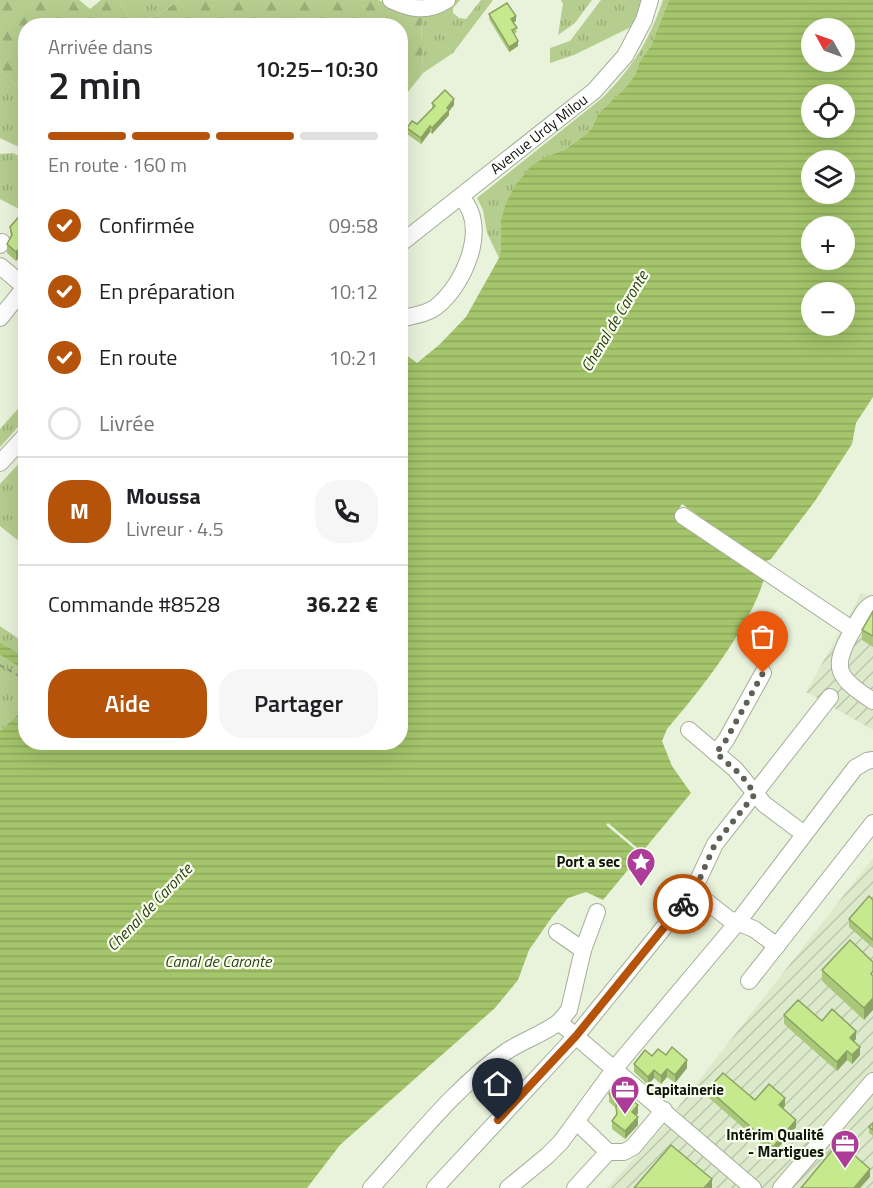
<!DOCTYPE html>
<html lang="fr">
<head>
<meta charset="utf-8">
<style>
  body { margin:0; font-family:"Titillium Web",sans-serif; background:#f6f6f6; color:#202124; height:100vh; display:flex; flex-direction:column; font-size:22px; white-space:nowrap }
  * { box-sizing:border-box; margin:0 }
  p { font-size:20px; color:#757577 }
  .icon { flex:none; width:33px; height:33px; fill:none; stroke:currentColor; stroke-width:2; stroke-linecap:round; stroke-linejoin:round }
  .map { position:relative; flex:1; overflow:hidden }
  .drawer { position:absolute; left:18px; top:18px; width:390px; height:732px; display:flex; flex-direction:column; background:#fff; border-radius:24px; box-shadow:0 6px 24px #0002 }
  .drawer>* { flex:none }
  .needle { width:39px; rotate:310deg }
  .buttons { position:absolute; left:801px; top:18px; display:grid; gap:12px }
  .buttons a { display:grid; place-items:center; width:54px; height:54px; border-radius:50%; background:#fff; box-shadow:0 6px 24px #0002; font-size:30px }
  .pin { position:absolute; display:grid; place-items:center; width:51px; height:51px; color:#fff; margin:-62px -26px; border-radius:50% 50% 50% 0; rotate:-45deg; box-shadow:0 0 6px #0007 }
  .pin .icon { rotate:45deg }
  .courier { position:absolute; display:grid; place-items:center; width:60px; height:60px; margin:-30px; border:4px solid #b45309; border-radius:50%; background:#fff; color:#222; box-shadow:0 2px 8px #0007 }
  .head em { font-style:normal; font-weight:600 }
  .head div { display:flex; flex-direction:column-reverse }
  .head { display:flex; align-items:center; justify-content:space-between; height:102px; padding:0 30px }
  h1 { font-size:39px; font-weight:600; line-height:45px }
  .bar { display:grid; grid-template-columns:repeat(4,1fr); gap:9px 6px; align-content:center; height:72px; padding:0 30px }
  .bar i { height:8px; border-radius:4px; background:#e0e0e0 }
  .bar .active { background:#b45309 }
  .bar p { grid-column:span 4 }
  .line { display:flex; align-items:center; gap:15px; padding:0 30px; border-top:2px solid #e0e0e0 }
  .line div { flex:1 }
  .round { display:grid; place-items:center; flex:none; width:63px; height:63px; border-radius:24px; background:#f6f6f6 }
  ol { padding:0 30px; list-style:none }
  li { display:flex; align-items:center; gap:18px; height:66px }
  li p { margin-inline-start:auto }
  li .icon { padding:6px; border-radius:50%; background:#b45309; color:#fff; stroke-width:4 }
  li:last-child { color:#757577 }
  li i { width:33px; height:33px; border:3px solid #e0e0e0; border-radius:50% }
  .cta { display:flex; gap:12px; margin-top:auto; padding:12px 30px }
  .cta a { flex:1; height:69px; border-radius:24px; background:#b45309; color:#fff; font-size:24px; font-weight:600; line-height:69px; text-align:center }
  .cta a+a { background:#f6f6f6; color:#202124 }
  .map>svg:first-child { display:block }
  .industrial { fill:url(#industrial-furrows) }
  .grass { fill:url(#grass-tufts) }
  .forest { fill:url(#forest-firs) }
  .water { fill:url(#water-rules); fill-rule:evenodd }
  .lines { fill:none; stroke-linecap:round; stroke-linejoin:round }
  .minor-casing { stroke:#a4ae98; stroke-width:18 }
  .path { stroke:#8e9584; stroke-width:2; stroke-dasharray:4.5 4.5; stroke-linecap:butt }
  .minor { stroke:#fff; stroke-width:16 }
  .wall { fill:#aac879 }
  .shaded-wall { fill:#8ba363 }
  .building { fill:#c6e98d; stroke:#8ba363; stroke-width:1.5 }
  .done { stroke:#5d6255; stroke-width:6; stroke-dasharray:0 10.8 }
  .route { stroke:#b45309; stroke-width:8 }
  .labels { text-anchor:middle; stroke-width:4.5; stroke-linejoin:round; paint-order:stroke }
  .street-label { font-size:15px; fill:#11140d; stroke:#f7ffec }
  .poi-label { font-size:15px; font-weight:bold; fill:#11140d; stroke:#f7ffec; text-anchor:end }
  .water-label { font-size:16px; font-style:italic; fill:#323f19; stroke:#f7ffec }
</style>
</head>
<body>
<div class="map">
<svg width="873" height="1188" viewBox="0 0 873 1188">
  <defs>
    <pattern id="industrial-furrows" width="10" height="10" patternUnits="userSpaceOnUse" patternTransform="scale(1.5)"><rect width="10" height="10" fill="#dce9ca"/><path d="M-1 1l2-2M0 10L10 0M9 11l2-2" fill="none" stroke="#bcc7ac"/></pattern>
    <pattern id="grass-tufts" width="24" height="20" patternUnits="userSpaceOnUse" patternTransform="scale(1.5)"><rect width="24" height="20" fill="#b5cd8e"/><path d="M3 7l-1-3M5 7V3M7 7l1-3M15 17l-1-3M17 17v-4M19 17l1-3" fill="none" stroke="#9baf79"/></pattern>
    <pattern id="forest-firs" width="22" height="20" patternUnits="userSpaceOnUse" patternTransform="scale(1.5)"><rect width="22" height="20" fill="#b5cd8e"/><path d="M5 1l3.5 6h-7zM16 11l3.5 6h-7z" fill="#9baf79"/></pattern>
    <pattern id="water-rules" width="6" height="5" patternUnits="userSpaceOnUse" patternTransform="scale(1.5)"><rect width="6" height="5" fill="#a4c56b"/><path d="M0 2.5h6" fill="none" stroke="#8ca85c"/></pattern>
  </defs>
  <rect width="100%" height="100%" fill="#e9f2db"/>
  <g class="industrial">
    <polygon points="861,594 873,595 873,730 806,692"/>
    <polygon points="873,858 873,1188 607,1188 660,1130"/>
  </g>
  <g class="grass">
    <polygon points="119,0 180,0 155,17 131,20"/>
    <polygon points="454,0 460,0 453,8 453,13 459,18 466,19 481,0 493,0 453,53 423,73 421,17 444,9"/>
    <polygon points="561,0 592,0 575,23 558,35 563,4"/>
    <polygon points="601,0 643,0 633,26 574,55 550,63 550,48 570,41"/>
    <path d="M 663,0 L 669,0 L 651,46 L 640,61 L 635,75 L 626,87 L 598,114 L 592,128 L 586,134 L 566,149 L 545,157 L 501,220 L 501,248 L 499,258 L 487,233 L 483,210 L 477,198 L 601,99 C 632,69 649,41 663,0 Z"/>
    <polygon points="0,69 25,95 25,150 0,138"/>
    <polygon points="13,153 25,159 18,175 25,178 25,212 0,199 0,154"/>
    <polygon points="25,401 25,419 0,447 0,429"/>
    <polygon points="23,459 26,461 25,546 0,526 0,484"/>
    <polygon points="0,626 25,643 25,657 0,642"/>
    <polygon points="0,655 26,670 25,708 0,731"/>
  </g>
  <polygon class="forest" points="0,0 79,0 90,9 101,0 119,0 131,20 155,17 180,0 378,0 421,17 423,73 401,101 400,26 26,26 25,95 0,69"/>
  <g class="water">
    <path d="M 669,0 L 873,0 L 873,397 L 856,423 L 852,444 L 815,501 L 771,559 L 764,562 L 682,504 L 675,514 L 764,579 C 750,627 700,691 667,729 L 662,741 L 672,766 L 691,793 L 642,852 L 608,823 L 606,825 L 641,854 L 603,900 L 586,892 L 568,898 L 552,917 L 529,950 L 518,980 L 495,1008 L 340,1145 L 307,1188 L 0,1188 L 0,731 L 25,708 L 26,742 L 400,742 L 401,351 L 417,363 L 439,345 L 466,317 L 499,258 L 501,248 L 501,220 L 506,203 L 515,186 L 530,167 L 545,157 L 566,149 L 586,134 L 592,128 L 598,114 L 626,87 L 635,75 L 640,61 L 651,46 ZM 812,28 L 844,28 L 844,62 L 812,62 ZM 812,94 L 844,94 L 844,128 L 812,128 ZM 812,160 L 844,160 L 844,194 L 812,194 ZM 812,226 L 844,226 L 844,260 L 812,260 ZM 812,292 L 844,292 L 844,326 L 812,326 Z"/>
    <polygon points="0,642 25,657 25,670 0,655"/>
  </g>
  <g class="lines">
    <g class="minor-casing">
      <g id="minor">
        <path d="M 391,0 C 410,9 427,13 447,0"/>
        <path id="s1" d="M 400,244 L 594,91 L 625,56 L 644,20 L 650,0"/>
        <polyline points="0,245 2,242"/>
        <polyline points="0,266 25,287"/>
        <polyline points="0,318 26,286"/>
        <path d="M 400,319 C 411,316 427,314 436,307 C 464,285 490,227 461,197"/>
        <polyline points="0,463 26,435"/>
        <polyline points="683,516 853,630"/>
        <path d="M 873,604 C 863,608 859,621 853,630 C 830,669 837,677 873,701"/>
        <polyline points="689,730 735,769 764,804 804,834"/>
        <polyline points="716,753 726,740 763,673"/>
        <polyline points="693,891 729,919 754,929 777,946"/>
        <polyline points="557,932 583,950 569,1010 559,1022 753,1188"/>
        <polyline points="583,950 597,912"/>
        <polyline points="749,981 873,823"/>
        <polyline points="608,1152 624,1152 633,1147 664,1110"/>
        <path d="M 371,1188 C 412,1143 457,1085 507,1051 C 524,1040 543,1034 559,1022"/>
        <polyline points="435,1188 576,1036 653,941 693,891 715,844 830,697"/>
        <polyline points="508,1188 547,1156 561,1142 615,1068 737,923 855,768 867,761 873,760"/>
        <polyline points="575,1188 608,1152 577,1122"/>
        <polyline points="781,1188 873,1081"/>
      </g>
    </g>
    <polyline class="path" points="0,665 26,680"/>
    <use href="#minor" class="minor"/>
  </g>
  <g class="wall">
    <polygon points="489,14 516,21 513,22 517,32 514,34 518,46 509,52 489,19"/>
    <polygon points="432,103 454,105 449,111 449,115 432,134 430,132 421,144 407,134 407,128 417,124 432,108"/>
    <polygon points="26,216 16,261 7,253 7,244 11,238 10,227"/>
    <polygon points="873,611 873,647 862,640 862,630"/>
    <polygon points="873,900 873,948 849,927 849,919"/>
    <polygon points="873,962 864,1020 822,981 822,970"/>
    <polygon points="784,1015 822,1021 856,1039 854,1041 860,1055 852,1064 847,1060 837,1071 784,1024"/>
    <polygon points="666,1055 687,1068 675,1083 667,1077 661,1084 654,1078 648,1085 634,1072 634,1064 652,1056"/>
    <polygon points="708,1089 785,1106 783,1109 796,1127 773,1154 708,1097"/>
    <polygon points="609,1094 635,1101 635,1102 638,1113 636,1115 638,1125 625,1139 612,1129 612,1121 616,1116 616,1108 609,1102"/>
    <polygon points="873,1123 873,1136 869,1133 869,1127"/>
  </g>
  <g class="shaded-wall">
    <polygon points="516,16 516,21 511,24 511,19"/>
    <polygon points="518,41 518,46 509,52 509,47"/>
    <polygon points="454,99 454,105 449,111 449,115 432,134 432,128 447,108"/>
    <polygon points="430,126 430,132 421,144 421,138"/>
    <polygon points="26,241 26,250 16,261 16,252"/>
    <polygon points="873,998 873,1010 864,1020 864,1008"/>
    <polygon points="856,1031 856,1039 850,1046 850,1038"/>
    <polygon points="860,1047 860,1055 852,1064 852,1055"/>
    <polygon points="847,1051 847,1060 837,1071 837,1062"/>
    <polygon points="687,1060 687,1068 675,1083 675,1075"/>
    <polygon points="667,1069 667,1077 661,1084 661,1076"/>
    <polygon points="654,1070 654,1078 648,1085 648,1077"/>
    <polygon points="635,1093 635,1101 630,1107 630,1099"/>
    <polygon points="785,1098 785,1106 779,1113 779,1105"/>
    <polygon points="638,1105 638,1113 632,1120 632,1112"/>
    <polygon points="638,1117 638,1125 625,1139 625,1131"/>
    <polygon points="796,1120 796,1127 773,1154 773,1147"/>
    <polygon points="870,1169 870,1177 860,1188 854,1188"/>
    <polygon points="712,1179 712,1188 704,1188"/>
  </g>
  <g class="building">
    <polygon points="507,3 516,16 511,19 517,28 512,30 518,41 509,47 489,14"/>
    <polygon points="445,90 454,99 447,108 449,110 432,128 430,126 421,138 407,128 412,121 417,124 435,106 432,103"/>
    <polygon points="22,213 26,216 26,241 16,252 7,244 12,235 10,227"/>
    <polygon points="873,611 873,636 862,630"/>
    <polygon points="869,896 873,900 873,940 849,919"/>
    <polygon points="850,940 873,962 873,971 871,974 873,976 873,998 864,1008 822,970"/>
    <polygon points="798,1000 822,1021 832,1009 856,1031 850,1038 860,1047 852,1055 847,1051 837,1062 784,1015"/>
    <polygon points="672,1047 687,1060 675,1075 667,1069 661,1076 654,1070 648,1077 634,1064 645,1050 652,1056 658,1049 666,1055"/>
    <polygon points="723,1073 755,1100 769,1084 785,1098 779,1105 796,1120 773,1147 708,1089"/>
    <polygon points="620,1080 635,1093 630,1099 638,1105 632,1112 638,1117 625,1131 612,1121 617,1114 616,1107 617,1101 609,1094"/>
    <polygon points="873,1123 873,1130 869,1127"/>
    <polygon points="671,1145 712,1179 704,1188 634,1188"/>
    <polygon points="843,1145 870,1169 854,1188 801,1188 835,1147"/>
  </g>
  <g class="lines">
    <polyline class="done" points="683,904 697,885 715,844 755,794 741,775 716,753 726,740 763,673"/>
    <polyline class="route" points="498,1120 576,1036 683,904"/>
  </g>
  <defs>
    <g id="sight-pin" transform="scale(1.5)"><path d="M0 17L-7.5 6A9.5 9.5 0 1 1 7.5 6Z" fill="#ac3c98" stroke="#f7ffec"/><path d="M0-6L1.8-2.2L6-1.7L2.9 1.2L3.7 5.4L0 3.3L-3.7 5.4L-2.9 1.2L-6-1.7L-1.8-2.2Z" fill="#fff"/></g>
    <g id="office-pin" transform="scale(1.5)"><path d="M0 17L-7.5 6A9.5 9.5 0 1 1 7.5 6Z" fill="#ac3c98" stroke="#f7ffec"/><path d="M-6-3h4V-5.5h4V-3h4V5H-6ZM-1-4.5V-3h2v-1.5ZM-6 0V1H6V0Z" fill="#fff"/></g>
  </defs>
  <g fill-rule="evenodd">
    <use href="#sight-pin" x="641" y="862"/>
    <use href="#office-pin" x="625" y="1090"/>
    <use href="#office-pin" x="845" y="1144"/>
  </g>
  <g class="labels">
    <g class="street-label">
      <text dy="5" stroke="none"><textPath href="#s1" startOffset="177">Avenue Urdy Milou</textPath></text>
    </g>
    <g class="poi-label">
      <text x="620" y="867">Port a sec</text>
      <text x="646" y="1095" text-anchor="start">Capitainerie</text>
      <text x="824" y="1140">Intérim Qualité<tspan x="824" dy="17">- Martigues</tspan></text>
    </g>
    <g class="water-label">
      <text transform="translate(614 321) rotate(-59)" y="6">Chenal de Caronte</text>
      <text transform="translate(149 907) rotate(-46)" y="6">Chenal de Caronte</text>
      <text x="218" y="967">Canal de Caronte</text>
    </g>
  </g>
</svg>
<div class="buttons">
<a><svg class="needle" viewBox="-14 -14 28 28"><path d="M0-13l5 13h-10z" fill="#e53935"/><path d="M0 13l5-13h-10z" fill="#757577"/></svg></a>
<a><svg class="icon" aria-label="locate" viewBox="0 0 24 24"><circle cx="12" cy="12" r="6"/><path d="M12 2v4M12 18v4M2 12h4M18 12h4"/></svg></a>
<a><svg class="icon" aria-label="layers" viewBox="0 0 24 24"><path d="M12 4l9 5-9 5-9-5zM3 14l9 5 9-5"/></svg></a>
<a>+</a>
<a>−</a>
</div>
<div class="pin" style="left:763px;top:673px;background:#ea580c"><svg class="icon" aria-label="bag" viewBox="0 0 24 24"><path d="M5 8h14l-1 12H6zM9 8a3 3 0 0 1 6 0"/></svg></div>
<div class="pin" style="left:498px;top:1120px;background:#1f2937"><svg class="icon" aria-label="home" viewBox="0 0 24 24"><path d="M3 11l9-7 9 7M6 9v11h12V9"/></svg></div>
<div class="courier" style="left:683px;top:904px"><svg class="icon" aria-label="bike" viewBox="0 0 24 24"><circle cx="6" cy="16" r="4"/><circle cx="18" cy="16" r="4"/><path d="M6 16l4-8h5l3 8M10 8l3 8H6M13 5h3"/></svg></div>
<section class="drawer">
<div class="head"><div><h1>2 min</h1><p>Arrivée dans</p></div><em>10:25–10:30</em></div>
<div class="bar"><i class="active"></i><i class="active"></i><i class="active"></i><i></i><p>En route · 160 m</p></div>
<ol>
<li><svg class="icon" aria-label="check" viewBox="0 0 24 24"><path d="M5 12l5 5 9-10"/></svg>Confirmée<p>09:58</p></li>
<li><svg class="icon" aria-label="check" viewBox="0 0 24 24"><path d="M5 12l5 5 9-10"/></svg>En préparation<p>10:12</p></li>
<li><svg class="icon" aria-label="check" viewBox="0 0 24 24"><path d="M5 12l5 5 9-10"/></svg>En route<p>10:21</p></li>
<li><i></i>Livrée</li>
</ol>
<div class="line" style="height:108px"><b class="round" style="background:#b45309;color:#fff">M</b><div><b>Moussa</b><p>Livreur · 4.5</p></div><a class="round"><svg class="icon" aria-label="phone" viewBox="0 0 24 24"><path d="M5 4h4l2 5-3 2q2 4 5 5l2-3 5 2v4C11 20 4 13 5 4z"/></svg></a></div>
<div class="line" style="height:78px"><div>Commande #8528</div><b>36.22 €</b></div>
<div class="cta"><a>Aide</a><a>Partager</a></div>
</section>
</div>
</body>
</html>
